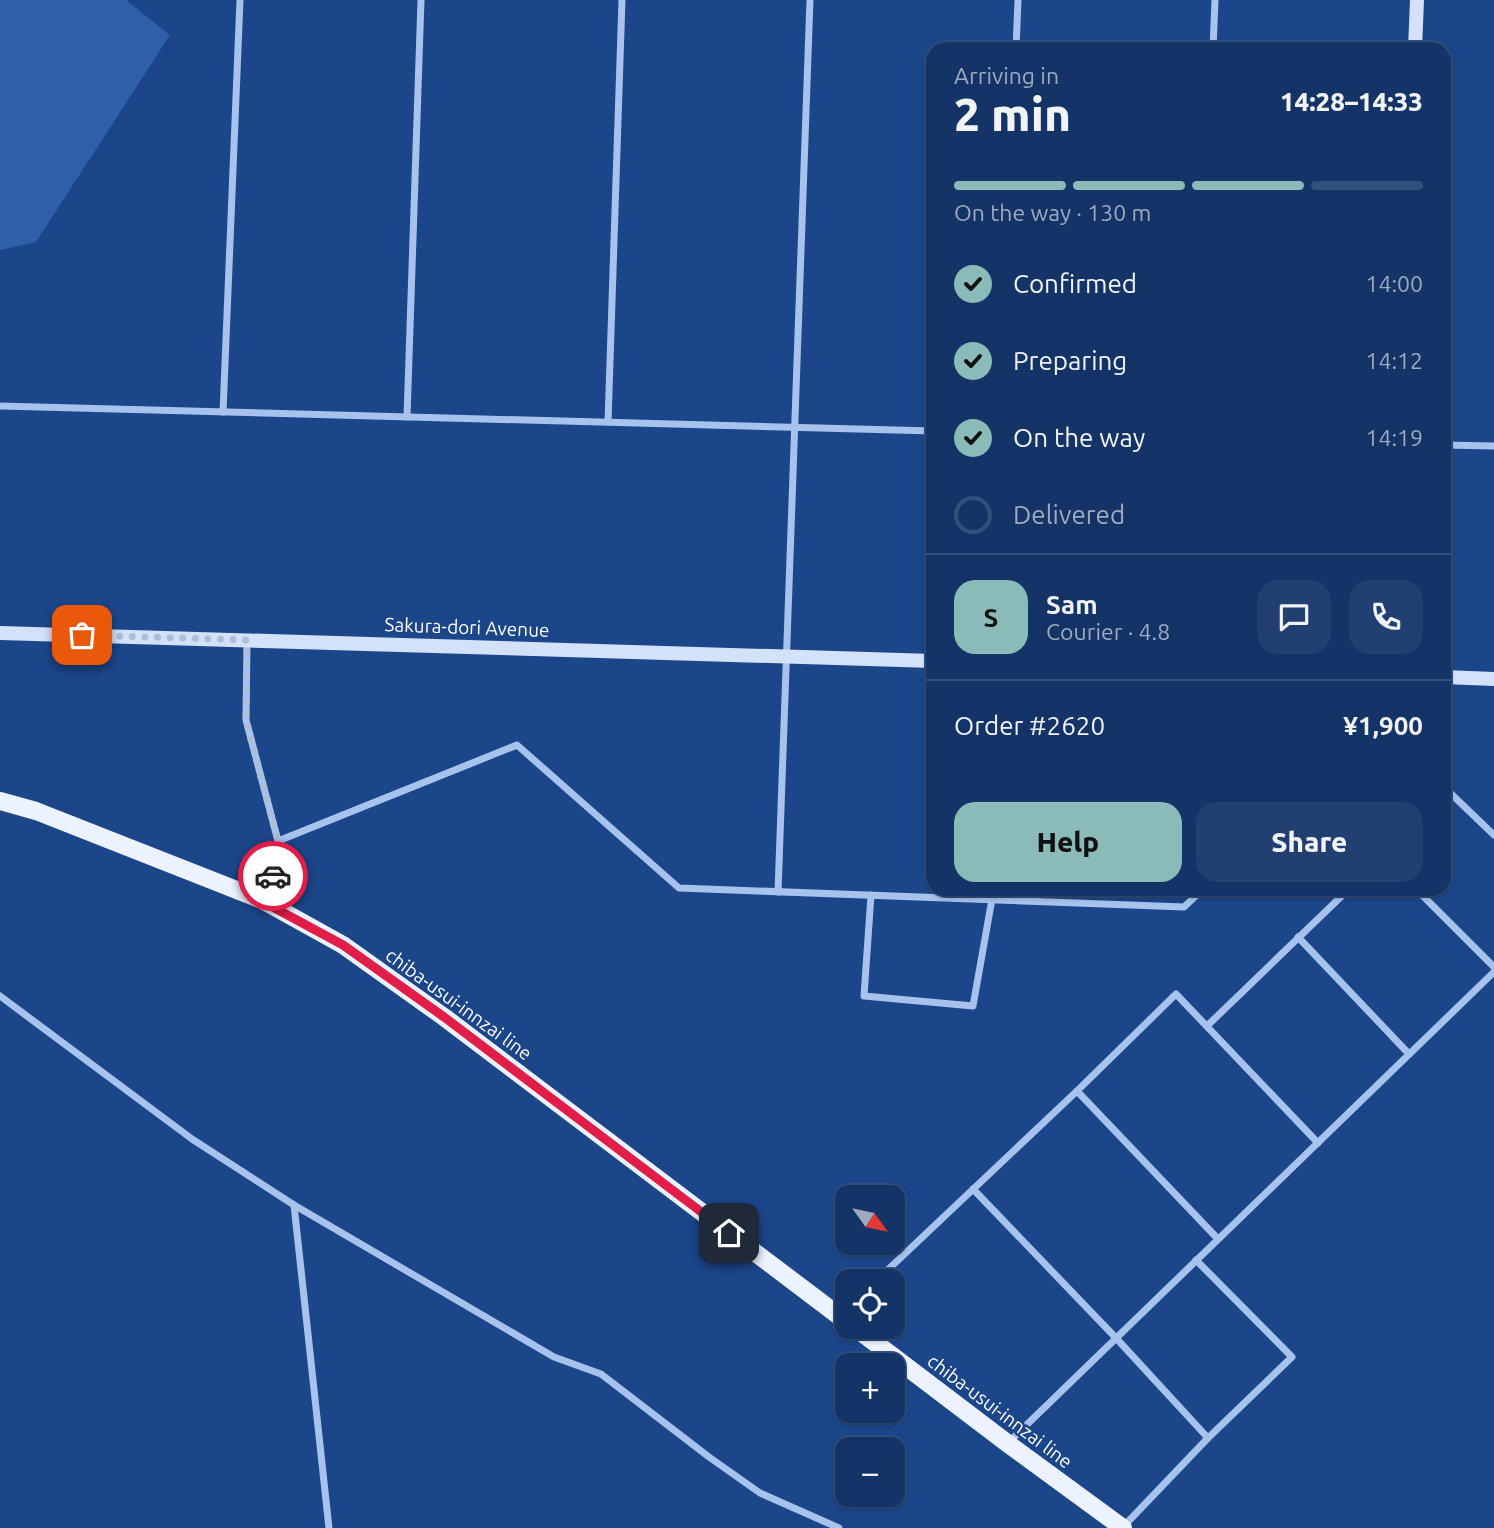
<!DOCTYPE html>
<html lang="en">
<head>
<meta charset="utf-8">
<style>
  body { margin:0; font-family:Ubuntu,sans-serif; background:#213f71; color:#f1f3f6; height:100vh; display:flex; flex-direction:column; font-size:26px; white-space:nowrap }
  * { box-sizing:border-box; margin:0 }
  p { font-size:23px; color:#9daac0 }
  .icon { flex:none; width:38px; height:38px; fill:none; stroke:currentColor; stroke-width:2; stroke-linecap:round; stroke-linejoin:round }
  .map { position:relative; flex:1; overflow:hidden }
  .details { position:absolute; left:926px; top:42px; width:525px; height:854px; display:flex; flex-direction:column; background:#143468; border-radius:21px; box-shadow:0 2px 5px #0004,0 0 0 2px #334f7c }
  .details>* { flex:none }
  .needle { width:46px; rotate:123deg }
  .fabs { position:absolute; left:835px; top:1185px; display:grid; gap:14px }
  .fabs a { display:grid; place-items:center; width:70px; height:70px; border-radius:14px; background:#143468; box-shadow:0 2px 5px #0004,0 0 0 2px #334f7c; font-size:35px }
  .pin { position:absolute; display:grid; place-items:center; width:60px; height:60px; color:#fff; margin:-30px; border-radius:14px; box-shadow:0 4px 10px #0006 }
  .courier { position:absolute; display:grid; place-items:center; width:70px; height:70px; margin:-35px; border:5px solid #e11d48; border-radius:50%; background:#fff; color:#222; box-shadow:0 2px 9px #0007 }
  .summary em { font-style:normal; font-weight:800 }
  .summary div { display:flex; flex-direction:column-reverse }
  .summary { display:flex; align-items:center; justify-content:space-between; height:119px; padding:0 28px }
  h1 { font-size:46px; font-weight:800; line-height:52px }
  .bar { display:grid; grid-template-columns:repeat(4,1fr); gap:10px 7px; align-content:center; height:84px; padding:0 28px }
  .bar i { height:9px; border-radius:5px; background:#334f7c }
  .bar .on { background:#8bbbb9 }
  .bar p { grid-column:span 4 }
  .line { display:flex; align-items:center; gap:18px; padding:0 28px; border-top:2px solid #334f7c }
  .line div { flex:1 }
  .round { display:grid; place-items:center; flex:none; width:74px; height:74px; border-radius:21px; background:#213f71 }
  ol { padding:0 28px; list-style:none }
  li { display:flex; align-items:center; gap:21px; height:77px }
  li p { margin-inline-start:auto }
  li .icon { padding:7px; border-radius:50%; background:#8bbbb9; color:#111; stroke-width:4 }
  li:last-child { color:#9daac0 }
  li i { width:38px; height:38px; border:4px solid #334f7c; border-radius:50% }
  .cta { display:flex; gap:14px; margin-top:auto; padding:14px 28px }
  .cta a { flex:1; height:80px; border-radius:21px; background:#8bbbb9; color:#111; font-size:28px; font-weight:800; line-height:80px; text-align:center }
  .cta a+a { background:#213f71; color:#f1f3f6 }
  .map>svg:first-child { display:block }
  .green { fill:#2e5fa8 }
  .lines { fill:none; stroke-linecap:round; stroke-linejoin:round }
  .street { stroke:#a6c2ed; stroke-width:7 }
  .secondary { stroke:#d3e1f9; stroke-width:14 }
  .primary { stroke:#ecf2ff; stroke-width:18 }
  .done { stroke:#afbed6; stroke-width:7; stroke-dasharray:0 12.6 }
  .route { stroke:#e11d48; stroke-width:9 }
  .labels { text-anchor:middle; stroke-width:5; stroke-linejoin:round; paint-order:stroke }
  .street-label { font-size:19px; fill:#fff; stroke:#1b468a }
</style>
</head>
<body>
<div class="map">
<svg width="1494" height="1528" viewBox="0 0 1494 1528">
  <rect width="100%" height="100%" fill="#1b468a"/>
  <polygon class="green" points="0,0 126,0 170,35 36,242 0,250"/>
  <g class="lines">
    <g class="street">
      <polyline points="1016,49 1018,0"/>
      <polyline points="1213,49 1215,0"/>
      <polyline points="0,406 933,431"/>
      <polyline points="223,412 240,0"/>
      <polyline points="407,417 421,0"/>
      <polyline points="608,422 622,0"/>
      <polyline points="1444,445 1494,446"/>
      <polyline points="247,641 246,720 278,841 269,904"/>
      <polyline points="1444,787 1494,835"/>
      <polyline points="278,841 517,745 679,888 1184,907 1203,889"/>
      <polyline points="1416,889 1494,967"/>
      <polyline points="778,892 810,0"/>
      <polyline points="871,895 864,996 973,1006 992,899"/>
      <polyline points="1298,937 1409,1054"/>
      <polyline points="0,996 192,1139 294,1205 554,1357 601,1374 709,1457 760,1493 839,1528"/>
      <polyline points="1207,1026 1349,889"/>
      <polyline points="1077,1091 1218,1239"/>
      <polyline points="973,1189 1116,1338 1208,1438"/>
      <polyline points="294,1205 329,1528"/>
      <polyline points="876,1281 1077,1091 1176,994 1318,1143"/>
      <polyline points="1009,1442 1494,972"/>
      <polyline points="1124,1526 1208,1438 1292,1357 1196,1260"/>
    </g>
    <g class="secondary">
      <polyline points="1415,49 1417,0"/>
      <polyline points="0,633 933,661"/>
      <polyline points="1444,677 1494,679"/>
    </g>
    <g class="primary">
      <polyline points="0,801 36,811 262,900 343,945 444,1017 847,1322"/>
      <polyline points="853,1326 1007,1443 1123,1528"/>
    </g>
  </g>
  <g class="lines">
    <polyline class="done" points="82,635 247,640 246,720 278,841 273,876"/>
    <polyline class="route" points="273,876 269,905 343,945 444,1017 729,1233"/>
  </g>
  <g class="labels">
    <g class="street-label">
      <text transform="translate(467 627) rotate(2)" y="7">Sakura-dori Avenue</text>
      <text transform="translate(459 1004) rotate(36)" y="7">chiba-usui-innzai line</text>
      <text transform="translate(1000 1411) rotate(37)" y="7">chiba-usui-innzai line</text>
    </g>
  </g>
</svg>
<div class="fabs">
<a><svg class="needle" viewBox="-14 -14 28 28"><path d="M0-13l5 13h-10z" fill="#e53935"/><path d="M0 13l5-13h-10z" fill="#9daac0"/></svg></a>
<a><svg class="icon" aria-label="locate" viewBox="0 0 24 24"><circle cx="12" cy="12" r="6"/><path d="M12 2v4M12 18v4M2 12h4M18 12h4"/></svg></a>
<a>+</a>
<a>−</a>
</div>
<div class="pin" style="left:82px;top:635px;background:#ea580c"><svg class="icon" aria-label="bag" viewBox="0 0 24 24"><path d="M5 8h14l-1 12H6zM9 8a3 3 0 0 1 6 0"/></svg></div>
<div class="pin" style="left:729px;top:1233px;background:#1f2937"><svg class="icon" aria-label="home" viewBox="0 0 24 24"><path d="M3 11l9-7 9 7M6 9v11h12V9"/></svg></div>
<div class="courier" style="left:273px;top:876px"><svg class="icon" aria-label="car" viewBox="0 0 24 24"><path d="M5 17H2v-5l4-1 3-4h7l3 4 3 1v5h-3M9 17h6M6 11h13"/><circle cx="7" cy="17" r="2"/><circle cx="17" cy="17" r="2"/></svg></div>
<section class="details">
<div class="summary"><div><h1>2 min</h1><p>Arriving in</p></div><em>14:28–14:33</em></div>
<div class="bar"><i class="on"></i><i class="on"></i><i class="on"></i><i></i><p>On the way · 130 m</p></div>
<ol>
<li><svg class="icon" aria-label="check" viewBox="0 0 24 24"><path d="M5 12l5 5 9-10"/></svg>Confirmed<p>14:00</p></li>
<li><svg class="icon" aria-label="check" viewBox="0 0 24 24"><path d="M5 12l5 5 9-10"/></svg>Preparing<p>14:12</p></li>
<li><svg class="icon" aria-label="check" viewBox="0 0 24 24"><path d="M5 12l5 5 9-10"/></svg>On the way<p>14:19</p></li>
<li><i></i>Delivered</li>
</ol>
<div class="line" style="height:126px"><b class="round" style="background:#8bbbb9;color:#111">S</b><div><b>Sam</b><p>Courier · 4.8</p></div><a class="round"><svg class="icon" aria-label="chat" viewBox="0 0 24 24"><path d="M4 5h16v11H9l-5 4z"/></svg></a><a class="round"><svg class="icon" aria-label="phone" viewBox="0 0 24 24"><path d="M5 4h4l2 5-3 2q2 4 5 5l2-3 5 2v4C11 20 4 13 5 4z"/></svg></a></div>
<div class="line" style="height:91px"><div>Order #2620</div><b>¥1,900</b></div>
<div class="cta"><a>Help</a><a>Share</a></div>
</section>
</div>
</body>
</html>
